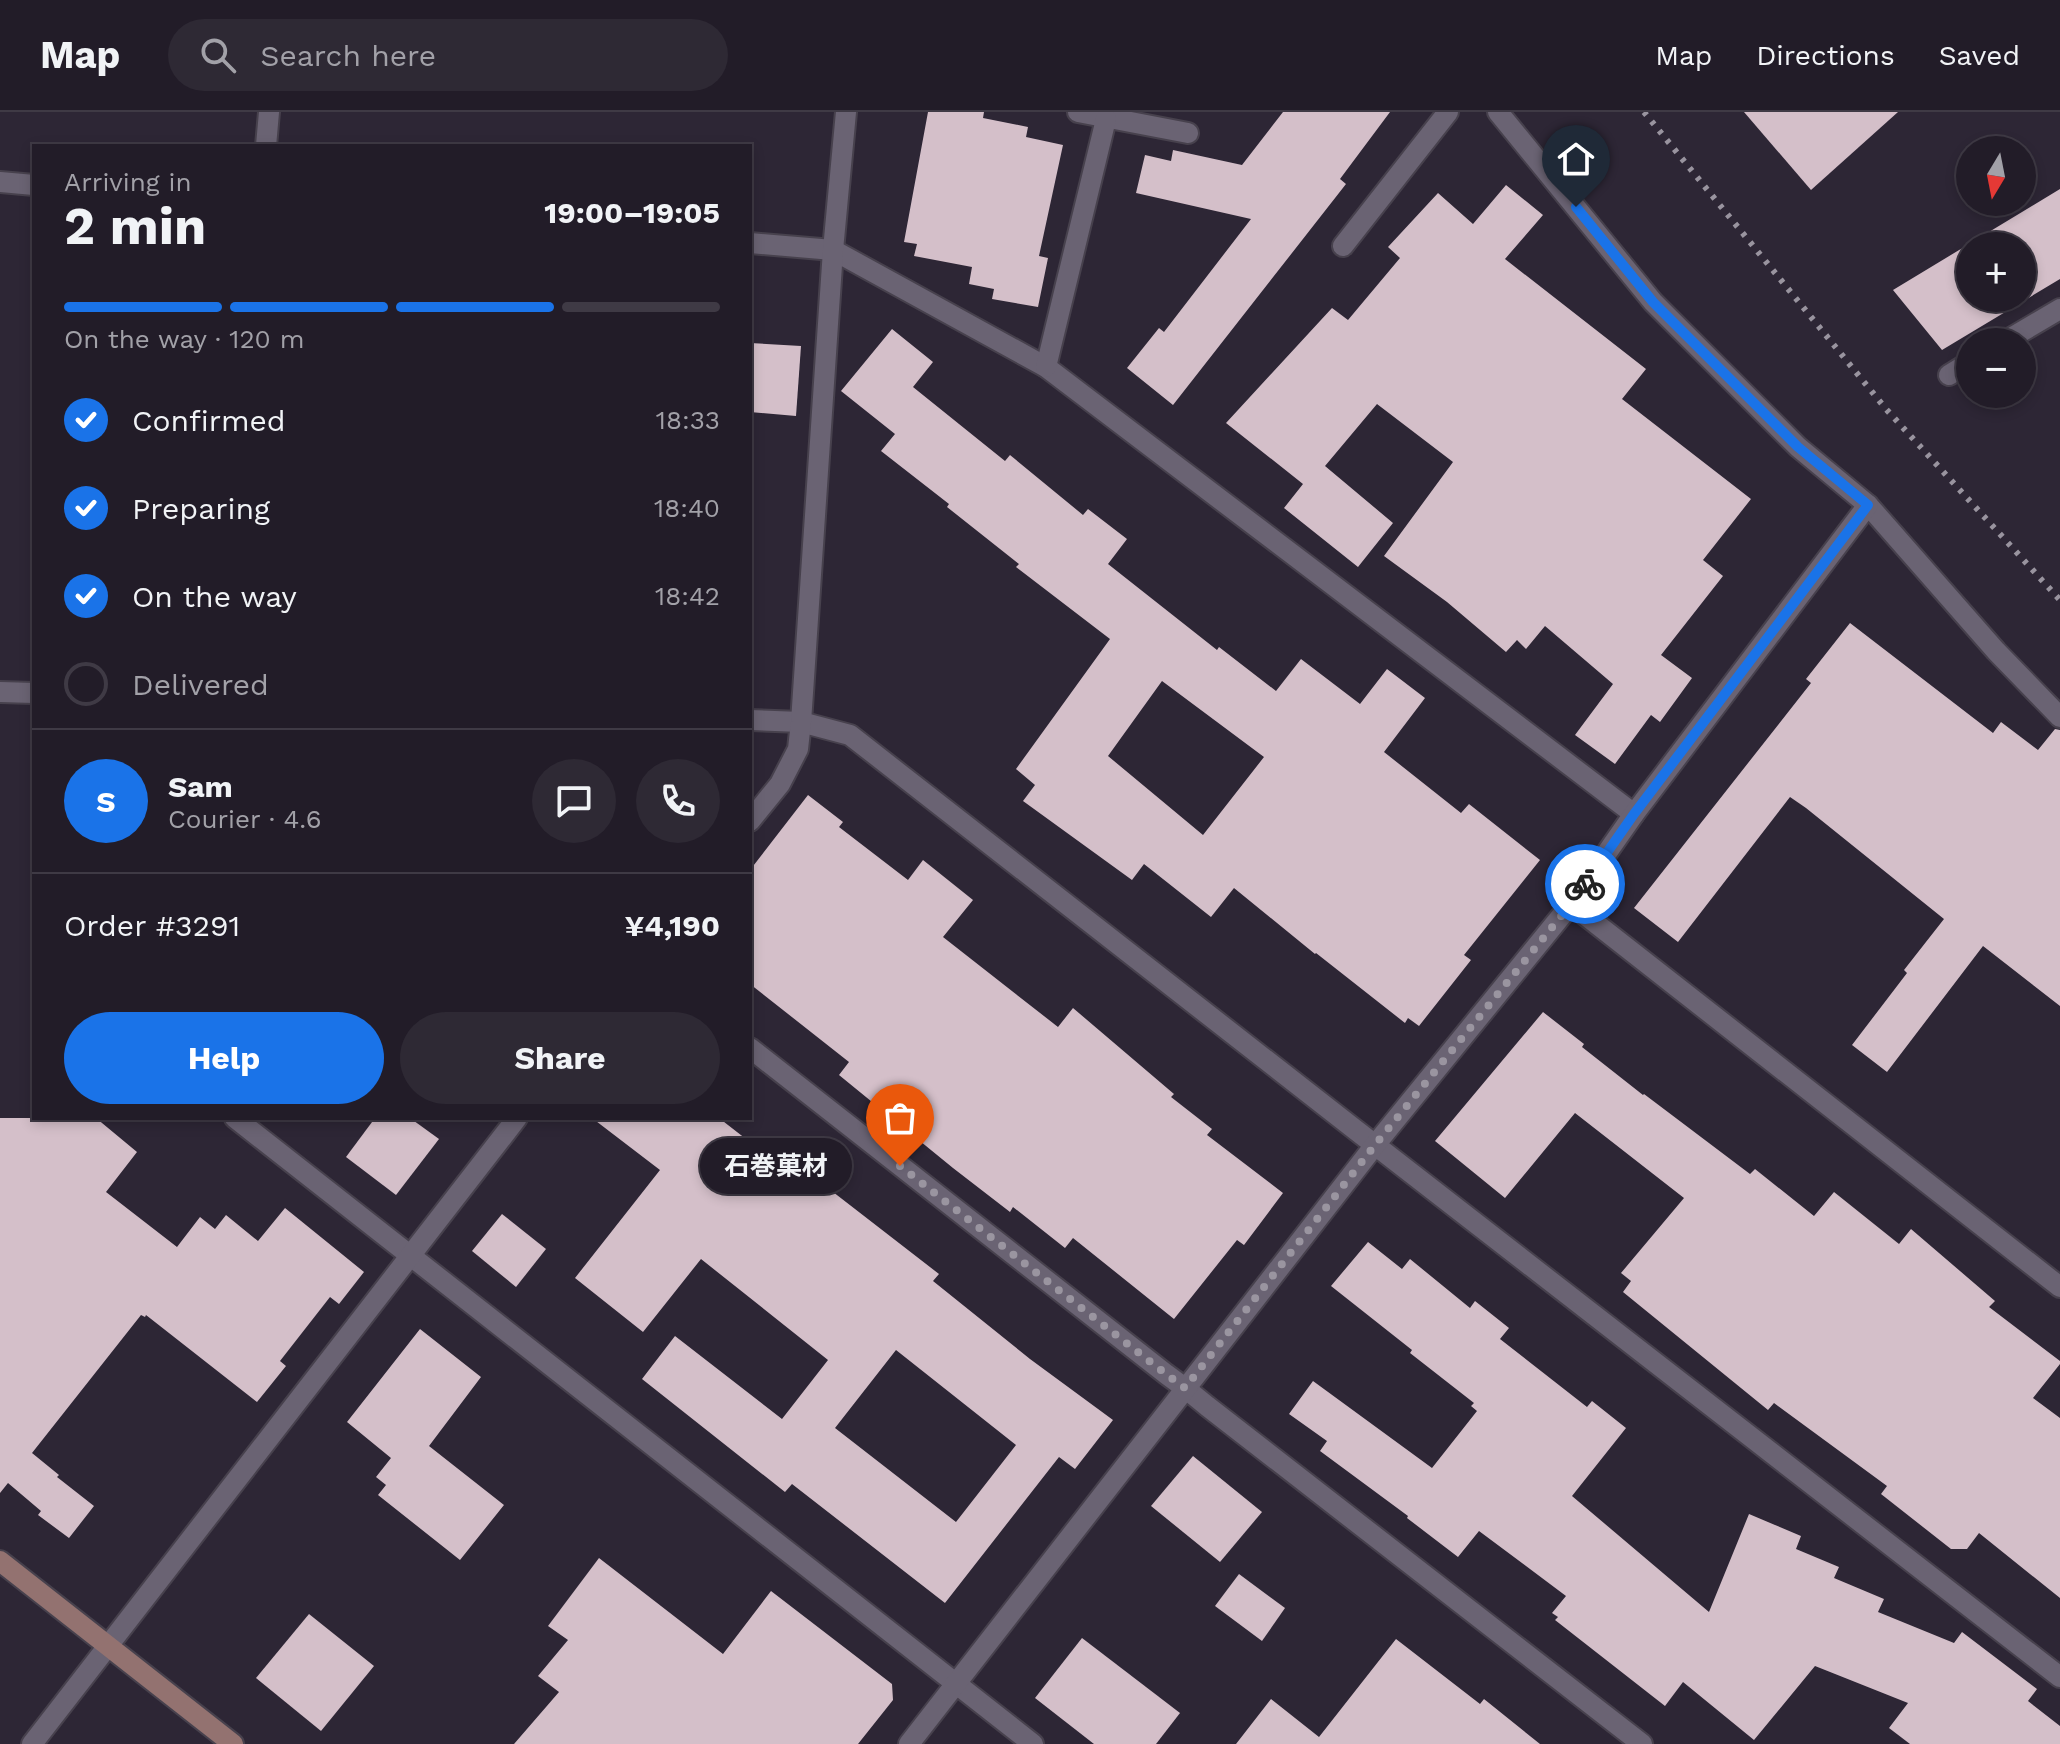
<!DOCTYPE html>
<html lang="en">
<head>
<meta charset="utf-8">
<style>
  body { margin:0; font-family:"Work Sans","Noto Sans JP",sans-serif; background:#2e2934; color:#f1f3f6; height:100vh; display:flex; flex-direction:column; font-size:30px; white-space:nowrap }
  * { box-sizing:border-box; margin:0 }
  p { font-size:26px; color:#a2a1a8 }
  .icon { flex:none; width:44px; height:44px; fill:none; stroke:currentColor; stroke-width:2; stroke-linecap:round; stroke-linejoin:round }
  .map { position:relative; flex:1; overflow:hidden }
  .drawer { position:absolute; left:32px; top:32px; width:720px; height:976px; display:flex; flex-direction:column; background:#221c28; border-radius:0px; box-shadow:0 4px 12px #0003,0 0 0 2px #3f3a45 }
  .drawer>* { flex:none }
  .needle { width:52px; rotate:190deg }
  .tools { position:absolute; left:1956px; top:24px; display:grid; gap:16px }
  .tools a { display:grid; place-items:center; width:80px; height:80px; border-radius:50%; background:#221c28; box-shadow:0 4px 12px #0003,0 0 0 2px #3f3a45; font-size:40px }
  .pin { position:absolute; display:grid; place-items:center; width:68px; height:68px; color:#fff; margin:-82px -34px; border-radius:50% 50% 50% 0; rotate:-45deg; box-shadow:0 0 8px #0007 }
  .pin .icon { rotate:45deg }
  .courier { position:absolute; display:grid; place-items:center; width:80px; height:80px; margin:-40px; border:6px solid #1a73e8; border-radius:50%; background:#fff; color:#222; box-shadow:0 2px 10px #0007 }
  .bubble { position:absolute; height:56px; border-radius:28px; background:#221c28; box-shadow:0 4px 12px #0003,0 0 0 2px #3f3a45; font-size:26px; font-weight:700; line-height:56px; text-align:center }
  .headline em { font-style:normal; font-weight:700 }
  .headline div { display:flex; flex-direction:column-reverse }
  .headline { display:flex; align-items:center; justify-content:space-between; height:136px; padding:0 32px }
  h1 { font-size:52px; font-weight:700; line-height:60px }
  .bar { display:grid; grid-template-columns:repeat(4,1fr); gap:12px 8px; align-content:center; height:96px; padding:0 32px }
  .bar i { height:10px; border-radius:6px; background:#3f3a45 }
  .bar .active { background:#1a73e8 }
  .bar p { grid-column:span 4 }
  .line { display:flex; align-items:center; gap:20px; padding:0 32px; border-top:2px solid #3f3a45 }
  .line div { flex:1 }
  .round { display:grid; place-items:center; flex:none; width:84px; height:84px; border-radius:42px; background:#2e2934 }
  ol { padding:0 32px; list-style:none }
  li { display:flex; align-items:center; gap:24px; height:88px }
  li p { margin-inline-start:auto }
  li .icon { padding:8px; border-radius:50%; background:#1a73e8; color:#fff; stroke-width:4 }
  li:last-child { color:#a2a1a8 }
  li i { width:44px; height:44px; border:4px solid #3f3a45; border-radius:50% }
  .button { display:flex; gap:16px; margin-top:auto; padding:16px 32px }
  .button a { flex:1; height:92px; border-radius:48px; background:#1a73e8; color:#fff; font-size:32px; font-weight:700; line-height:92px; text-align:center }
  .button a+a { background:#2e2934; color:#f1f3f6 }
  header { display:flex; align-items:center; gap:48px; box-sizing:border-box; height:112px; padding:0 40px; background:#221c28; border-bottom:2px solid #3f3a45 }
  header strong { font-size:38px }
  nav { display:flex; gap:44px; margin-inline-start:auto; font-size:28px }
  .search { width:560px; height:72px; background:#2e2934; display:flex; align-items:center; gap:20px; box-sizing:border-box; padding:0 28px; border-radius:44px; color:#a2a1a8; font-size:30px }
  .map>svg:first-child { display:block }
  .building { fill:#d4bfc9; fill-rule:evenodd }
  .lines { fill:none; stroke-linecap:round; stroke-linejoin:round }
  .lane-casing { stroke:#47414d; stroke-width:24 }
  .street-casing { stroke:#47414d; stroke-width:24 }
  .secondary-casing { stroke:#47414d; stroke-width:24 }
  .lane { stroke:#6a6373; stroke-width:20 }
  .street { stroke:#6a6373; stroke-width:20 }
  .secondary { stroke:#937270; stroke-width:20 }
  .rail { stroke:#99949f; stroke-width:6; stroke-dasharray:4 8; stroke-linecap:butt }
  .done { stroke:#9a95a0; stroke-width:8; stroke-dasharray:0 14.4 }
  .route { stroke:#1a73e8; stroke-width:10 }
</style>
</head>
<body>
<header>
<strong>Map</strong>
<div class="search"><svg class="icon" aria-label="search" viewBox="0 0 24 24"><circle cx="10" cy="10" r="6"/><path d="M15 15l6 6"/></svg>Search here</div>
<nav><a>Map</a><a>Directions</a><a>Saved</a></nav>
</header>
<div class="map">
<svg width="2060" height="1632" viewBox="0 0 2060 1632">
  <rect width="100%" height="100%" fill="#2d2635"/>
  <g class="building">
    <polygon points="928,0 984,0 983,6 1028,15 1026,25 1063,33 1039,144 1048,146 1038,195 992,187 994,177 969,172 972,155 914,144 917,132 904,130"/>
    <polygon points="1283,0 1390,0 1340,67 1346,72 1173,293 1127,256 1159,216 1164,220 1251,107 1136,81 1145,43 1171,49 1173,38 1242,53"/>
    <polygon points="1744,0 1898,0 1811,78"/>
    <polygon points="1506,73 1543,103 1505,147 1646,257 1622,287 1751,387 1703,448 1723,464 1661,543 1692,566 1660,610 1651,603 1615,652 1575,623 1613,572 1545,514 1526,537 1517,528 1506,540 1447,490 1384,444 1453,350 1377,292 1325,354 1393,411 1358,455 1284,396 1303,372 1226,311 1332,196 1348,208 1400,146 1388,135 1438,81 1473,112"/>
    <path d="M 2060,77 L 2060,167 L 1942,238 L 1893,178 ZM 1970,134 L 2022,134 L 2022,186 L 1970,186 Z"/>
    <path d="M 892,217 L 933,250 L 913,275 L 1005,349 L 1010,343 L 1083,403 L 1088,397 L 1127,427 L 1108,452 L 1217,538 L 1219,535 L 1276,579 L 1301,547 L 1360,592 L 1387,557 L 1425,586 L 1384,640 L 1461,701 L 1469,692 L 1540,748 L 1464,843 L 1471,848 L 1419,914 L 1408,906 L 1405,911 L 1316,841 L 1315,842 L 1234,776 L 1211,805 L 1144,752 L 1132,768 L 1023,689 L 1035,673 L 1016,657 L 1110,527 L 1016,455 L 1019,452 L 947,395 L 949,392 L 881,339 L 895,322 L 841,279 ZM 1162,569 L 1264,645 L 1203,723 L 1108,644 Z"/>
    <polygon points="750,231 801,234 796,304 750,300"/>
    <polygon points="1850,511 1993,621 2001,610 2038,638 2055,617 2060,618 2060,894 1983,834 1887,960 1852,933 1907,861 1904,858 1944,807 1806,696 1790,685 1678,830 1634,796 1811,571 1806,567"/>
    <polygon points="808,683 843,710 839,715 908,768 923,748 973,788 943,825 1058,915 1073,896 1174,982 1171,985 1212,1017 1207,1023 1283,1081 1244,1133 1237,1128 1174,1207 1073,1126 1065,1136 1013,1095 1010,1100 953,1056 839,963 849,950 750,872 750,758"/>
    <polygon points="1543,900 1584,932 1582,935 1643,983 1644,982 1750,1062 1755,1057 1814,1104 1834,1080 1899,1132 1911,1117 1995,1189 1989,1195 2060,1249 2060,1252 2033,1286 2060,1306 2060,1486 1979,1421 1967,1437 1951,1437 1881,1382 1887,1374 1774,1291 1768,1298 1623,1180 1631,1169 1621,1161 1684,1086 1575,1001 1505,1086 1435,1029"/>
    <polygon points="0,1006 96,1006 137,1040 106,1080 177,1135 200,1105 215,1117 226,1103 258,1129 285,1096 364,1160 339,1192 330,1185 280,1249 286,1254 257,1290 146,1203 145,1205 141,1203 32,1341 59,1363 57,1365 94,1394 69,1426 38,1403 41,1399 8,1371 0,1381"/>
    <polygon points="375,1006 410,1006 439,1027 396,1083 346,1045"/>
    <path d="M 592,1006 L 719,1006 L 817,1082 L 824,1073 L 939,1162 L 933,1169 L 1030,1247 L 1113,1308 L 1075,1357 L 1059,1345 L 945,1491 L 792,1372 L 785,1380 L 642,1267 L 675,1224 L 782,1307 L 828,1248 L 701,1147 L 643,1220 L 575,1166 L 660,1058 ZM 896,1238 L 1016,1333 L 956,1410 L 835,1316 Z"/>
    <polygon points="502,1102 546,1137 516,1175 472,1139"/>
    <polygon points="1368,1130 1402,1157 1410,1147 1470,1196 1475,1189 1509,1216 1500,1227 1587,1295 1592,1289 1626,1316 1572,1384 1709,1500 1749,1402 1801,1424 1796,1437 1839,1455 1834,1466 1884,1487 1878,1500 1954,1531 1962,1520 2037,1577 2028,1589 2060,1614 2060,1632 1910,1632 1889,1616 1908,1591 1815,1554 1754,1628 1683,1570 1665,1594 1555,1508 1558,1505 1552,1501 1566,1484 1479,1419 1458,1445 1407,1406 1408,1404 1320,1339 1327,1329 1289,1302 1313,1269 1432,1356 1477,1299 1471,1294 1474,1291 1410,1241 1412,1238 1331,1174"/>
    <polygon points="420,1217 481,1265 429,1334 504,1393 460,1448 378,1383 386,1373 376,1365 391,1346 347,1310"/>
    <polygon points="1193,1344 1262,1400 1220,1450 1151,1394"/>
    <polygon points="599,1446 723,1542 771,1479 892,1572 893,1588 858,1632 514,1632 559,1580 538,1564 568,1528 548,1514"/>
    <polygon points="1239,1462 1285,1496 1262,1529 1215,1494"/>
    <polygon points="309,1502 374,1554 321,1619 256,1566"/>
    <polygon points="1082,1526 1180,1601 1156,1632 1094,1632 1035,1586"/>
    <polygon points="1396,1527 1480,1592 1484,1587 1540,1632 1236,1632 1271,1587 1319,1625"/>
  </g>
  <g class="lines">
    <g class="lane-casing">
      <polyline id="lane" points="1343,134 1448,0"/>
    </g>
    <g class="street-casing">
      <g id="street">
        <polyline points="1078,0 1188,21"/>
        <polyline points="1498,0 1653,190 1798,335 1868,393 1996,539 2060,605"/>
        <polyline points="266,34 269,0"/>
        <polyline points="0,70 34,73"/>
        <polyline points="750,131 833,138 1046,255 1634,702"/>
        <polyline points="2004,230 2060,197"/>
        <polyline points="1046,255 1106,7"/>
        <polyline points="1949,263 1970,250"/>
        <polyline points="0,580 34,581"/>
        <polyline points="750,608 801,610 850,623 1357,1019 2060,1565"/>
        <polyline points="750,709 780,672 798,637 801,610 833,138 846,0"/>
        <polyline points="1571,792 2060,1175"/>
        <polyline points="750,936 1166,1262 1185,1276 1207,1294 1642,1632"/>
        <polyline points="235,1006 1033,1632"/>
        <polyline points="32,1632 517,1006"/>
        <polyline points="909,1632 1375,1033 1571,792 1634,702 1868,393"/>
      </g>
    </g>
    <g class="secondary-casing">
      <polyline id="secondary" points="0,1449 233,1632"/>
    </g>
    <use href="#lane" class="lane"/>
    <use href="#street" class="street"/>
    <use href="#secondary" class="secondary"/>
    <polyline class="rail" points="1644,0 1886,297 2060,488"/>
  </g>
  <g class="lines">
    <polyline class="done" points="900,1054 1166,1262 1185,1276 1375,1033 1571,792 1585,772"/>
    <polyline class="route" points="1576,95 1653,190 1798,335 1868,393 1634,702 1585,772"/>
  </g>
</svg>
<div class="tools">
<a><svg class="needle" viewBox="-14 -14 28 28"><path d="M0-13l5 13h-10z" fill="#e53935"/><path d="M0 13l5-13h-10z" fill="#a2a1a8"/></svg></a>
<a>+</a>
<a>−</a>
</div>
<div class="pin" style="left:900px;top:1054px;background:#ea580c"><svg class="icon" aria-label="bag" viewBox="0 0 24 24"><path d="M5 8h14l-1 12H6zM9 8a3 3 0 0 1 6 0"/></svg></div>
<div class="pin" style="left:1576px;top:95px;background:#1f2937"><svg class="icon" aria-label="home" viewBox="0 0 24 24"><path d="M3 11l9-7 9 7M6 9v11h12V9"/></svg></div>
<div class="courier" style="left:1585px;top:772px"><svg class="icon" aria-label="bike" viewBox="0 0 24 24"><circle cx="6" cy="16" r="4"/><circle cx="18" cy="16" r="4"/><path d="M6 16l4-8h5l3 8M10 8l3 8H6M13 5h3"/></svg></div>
<div class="bubble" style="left:700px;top:1026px;width:152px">石巻菓材</div>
<section class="drawer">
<div class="headline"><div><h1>2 min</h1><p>Arriving in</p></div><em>19:00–19:05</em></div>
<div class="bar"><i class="active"></i><i class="active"></i><i class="active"></i><i></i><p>On the way · 120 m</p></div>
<ol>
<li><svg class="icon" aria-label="check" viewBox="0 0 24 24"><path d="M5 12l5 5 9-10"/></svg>Confirmed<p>18:33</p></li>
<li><svg class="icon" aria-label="check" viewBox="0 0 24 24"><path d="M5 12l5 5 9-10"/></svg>Preparing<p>18:40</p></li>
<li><svg class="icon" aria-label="check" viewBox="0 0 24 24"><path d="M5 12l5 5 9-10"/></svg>On the way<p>18:42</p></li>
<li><i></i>Delivered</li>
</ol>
<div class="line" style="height:144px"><b class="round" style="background:#1a73e8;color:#fff">S</b><div><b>Sam</b><p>Courier · 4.6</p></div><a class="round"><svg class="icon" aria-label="chat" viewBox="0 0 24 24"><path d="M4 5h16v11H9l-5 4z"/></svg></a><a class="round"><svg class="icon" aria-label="phone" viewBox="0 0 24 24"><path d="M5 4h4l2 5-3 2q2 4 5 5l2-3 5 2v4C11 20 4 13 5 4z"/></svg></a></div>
<div class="line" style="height:104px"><div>Order #3291</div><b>¥4,190</b></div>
<div class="button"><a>Help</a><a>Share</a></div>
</section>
</div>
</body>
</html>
